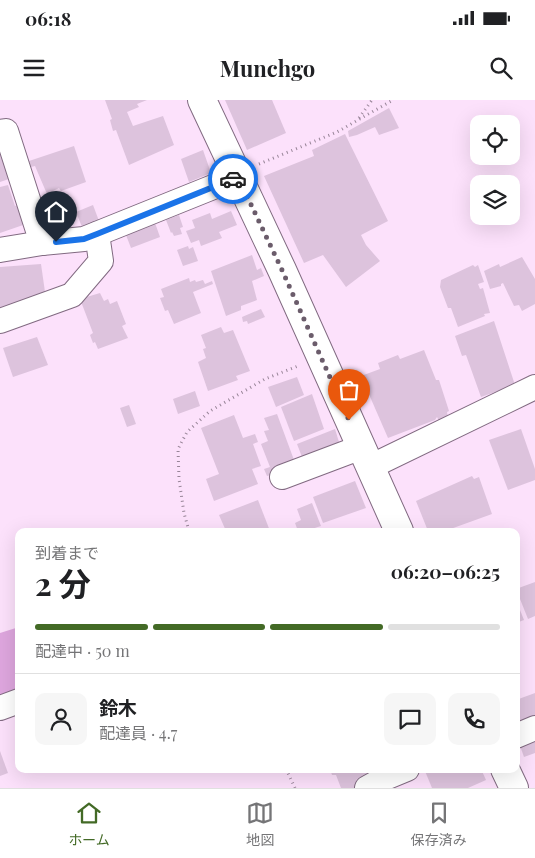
<!DOCTYPE html>
<html lang="ja">
<head>
<meta charset="utf-8">
<style>
  body { margin:0; font-family:"Playfair Display","Noto Sans JP",serif; background:#f6f6f6; color:#202124; height:100vh; display:flex; flex-direction:column; font-size:19px; white-space:nowrap }
  * { box-sizing:border-box; margin:0 }
  p { font-size:16px; color:#757577 }
  .icon { flex:none; width:28px; height:28px; fill:none; stroke:currentColor; stroke-width:2; stroke-linecap:round; stroke-linejoin:round }
  .map { position:relative; flex:1; overflow:hidden }
  .sheet { position:absolute; left:15px; top:428px; width:505px; height:245px; display:flex; flex-direction:column; background:#fff; border-radius:10px; box-shadow:0 5px 20px #0002 }
  .sheet>* { flex:none }
  .buttons { position:absolute; left:470px; top:15px; display:grid; gap:10px }
  .buttons a { display:grid; place-items:center; width:50px; height:50px; border-radius:10px; background:#fff; box-shadow:0 5px 20px #0002; font-size:25px }
  .pin { position:absolute; display:grid; place-items:center; width:42px; height:42px; color:#fff; margin:-51px -21px; border-radius:50% 50% 50% 0; rotate:-45deg; box-shadow:0 0 5px #0007 }
  .pin .icon { rotate:45deg }
  .courier { position:absolute; display:grid; place-items:center; width:50px; height:50px; margin:-25px; border:4px solid #1a73e8; border-radius:50%; background:#fff; color:#222; box-shadow:0 1px 6px #0007 }
  .overview em { font-style:normal; font-weight:700 }
  .overview div { display:flex; flex-direction:column-reverse }
  .overview { display:flex; align-items:center; justify-content:space-between; height:85px; padding:0 20px }
  h1 { font-size:32px; font-weight:700; line-height:38px }
  .bar { display:grid; grid-template-columns:repeat(4,1fr); gap:8px 5px; align-content:center; height:60px; padding:0 20px }
  .bar i { height:6px; border-radius:4px; background:#e0e0e0 }
  .bar .selected { background:#436a26 }
  .bar p { grid-column:span 4 }
  .line { display:flex; align-items:center; gap:12px; padding:0 20px; border-top:1px solid #e0e0e0 }
  .line div { flex:1 }
  .round { display:grid; place-items:center; flex:none; width:52px; height:52px; border-radius:10px; background:#f6f6f6 }
  .status { display:flex; justify-content:space-between; align-items:center; height:35px; padding:0 25px; background:#fff; direction:ltr }
  .status svg { height:14px; fill:currentColor }
  header { display:flex; justify-content:space-between; align-items:center; height:65px; padding:0 20px; background:#fff; font-size:22px; font-weight:700 }
  .menu { display:flex; justify-content:space-around; align-items:center; height:70px; border-top:1px solid #e0e0e0; background:#fff; font-size:14px; color:#757577 }
  .menu a { display:grid; justify-items:center; gap:2px }
  .menu .selected { color:#436a26 }
  .map>svg:first-child { display:block }
  .green { fill:#dea6de }
  .building { fill:#ddc3dd }
  .lines { fill:none; stroke-linecap:round; stroke-linejoin:round }
  .minor-casing { stroke:#816a81; stroke-width:26 }
  .major-casing { stroke:#816a81; stroke-width:30 }
  .path { stroke:#988598; stroke-width:3; stroke-dasharray:1 4; stroke-linecap:butt }
  .minor { stroke:#fff; stroke-width:24 }
  .major { stroke:#fff; stroke-width:28 }
  .done { stroke:#6b5c6b; stroke-width:5; stroke-dasharray:0 9 }
  .route { stroke:#1a73e8; stroke-width:6 }
</style>
</head>
<body>
<div class="status"><b>06:18</b><svg viewBox="0 0 49 12"><path d="M0 12V9h3v3zM5 12V6h3v6zM10 12V3h3v9zM15 12V0h3v12zM26 1h20v11H26zM47 4h2v5h-2z"/></svg></div>
<header><svg class="icon" aria-label="menu" viewBox="0 0 24 24"><path d="M4 6h16M4 12h16M4 18h16"/></svg>Munchgo<svg class="icon" aria-label="search" viewBox="0 0 24 24"><circle cx="10" cy="10" r="6"/><path d="M15 15l6 6"/></svg></header>
<div class="map">
<svg width="535" height="688" viewBox="0 0 535 688">
  <rect width="100%" height="100%" fill="#fce1fb"/>
  <polygon class="green" points="19,527 19,596 0,603 0,533"/>
  <g class="building">
    <polygon points="105,0 147,0 137,4 139,7 127,12 133,26 163,16 174,45 129,65 116,30 113,31 110,20 112,19"/>
    <polygon points="225,0 272,0 286,33 247,50"/>
    <polygon points="389,8 399,28 379,35 375,27 357,35 349,37 348,31"/>
    <polygon points="345,34 388,121 361,135 366,145 380,161 346,187 323,155 304,163 264,76 314,56 312,50"/>
    <polygon points="0,45 12,78 0,82"/>
    <polygon points="74,46 86,82 61,91 59,88 47,94 35,66 31,67 29,61"/>
    <polygon points="203,50 211,73 189,82 181,59"/>
    <polygon points="8,85 15,106 20,104 26,124 0,133 0,87"/>
    <polygon points="93,105 99,121 82,127 76,112"/>
    <polygon points="231,111 237,125 219,132 222,138 201,146 199,140 191,143 186,131 195,128 192,120 210,113 212,119"/>
    <polygon points="179,115 183,127 180,128 182,134 174,136 172,132 171,133 166,120"/>
    <polygon points="155,123 160,137 131,148 126,135"/>
    <polygon points="188,146 189,149 193,147 198,161 183,166 177,150"/>
    <polygon points="252,155 257,170 261,168 264,176 252,181 257,200 241,206 241,210 226,216 211,171"/>
    <polygon points="522,157 535,179 535,204 522,211 519,205 514,206 503,183 501,184 501,186 490,189 484,171 499,164 500,167"/>
    <polygon points="41,164 46,199 0,208 0,167"/>
    <polygon points="473,165 475,167 478,165 484,182 478,184 480,189 483,188 490,213 484,214 485,216 458,227 451,208 448,208 440,187 441,180"/>
    <polygon points="189,178 190,182 195,180 196,182 203,180 205,184 212,181 213,184 193,192 201,213 174,224 168,210 165,211 160,198 164,197 161,189"/>
    <polygon points="100,193 104,201 108,199 110,204 117,201 126,224 122,226 128,238 98,249 95,242 93,243 90,235 93,233 80,199"/>
    <polygon points="261,209 265,217 248,224 247,221 243,222 242,217"/>
    <polygon points="494,221 515,285 481,297 466,255 462,256 455,236"/>
    <polygon points="221,227 224,233 233,230 250,271 236,276 238,280 208,291 198,262 206,258 203,249 206,248 201,235"/>
    <polygon points="37,237 48,265 13,277 3,248"/>
    <polygon points="424,250 436,280 439,280 449,311 447,312 448,318 439,321 437,317 435,320 388,338 361,276 380,269 378,263 398,255 400,259"/>
    <polygon points="297,277 304,295 276,307 268,287"/>
    <polygon points="195,291 200,306 178,314 173,299"/>
    <polygon points="312,294 324,329 294,341 281,307"/>
    <polygon points="129,305 136,324 127,327 120,308"/>
    <polygon points="277,314 294,360 272,368 274,374 267,376 264,369 270,367 261,344 268,341 264,331 269,330 264,318"/>
    <polygon points="234,315 243,338 255,334 258,342 253,344 261,366 252,369 258,384 214,401 206,379 219,374 201,328"/>
    <polygon points="335,329 339,342 302,357 297,344"/>
    <polygon points="521,329 535,369 535,380 508,390 489,340"/>
    <polygon points="472,376 474,379 479,377 492,414 445,431 428,431 416,401"/>
    <polygon points="355,381 366,408 323,423 313,397"/>
    <polygon points="258,400 270,431 226,431 219,415"/>
    <polygon points="312,403 321,426 305,431 298,431 295,423 301,420 297,409"/>
    <polygon points="535,482 535,516 528,519 516,489"/>
    <polygon points="516,500 524,520 516,523"/>
    <polygon points="535,593 535,621 516,627 516,600"/>
    <polygon points="535,634 535,653 524,657 518,640"/>
    <polygon points="0,651 8,673 0,676"/>
    <polygon points="330,669 372,669 373,673 356,680 359,686 354,688 341,688 336,675 332,675"/>
    <polygon points="429,669 481,669 486,680 468,688 432,688 425,671"/>
  </g>
  <g class="lines">
    <g class="minor-casing">
      <g id="minor">
        <polyline points="0,32 6,31 42,143"/>
        <polyline points="0,150 42,143 84,139 238,77"/>
        <polyline points="0,221 72,195 101,161 97,134"/>
        <polyline points="370,367 535,287"/>
        <polyline points="282,377 351,351"/>
        <polyline points="0,608 19,601"/>
        <polyline points="516,636 535,628"/>
        <polyline points="367,688 385,678 407,669"/>
      </g>
    </g>
    <g class="major-casing">
      <g id="major">
        <polyline points="202,0 282,170 399,431"/>
        <polyline points="505,669 514,688"/>
      </g>
    </g>
    <g class="path">
      <polyline points="359,18 372,0"/>
      <polyline points="259,64 337,32 393,0"/>
      <polyline points="189,431 184,413 179,379 178,349 187,332 210,311 265,279 298,266"/>
      <polyline points="286,669 295,688"/>
    </g>
    <use href="#minor" class="minor"/>
    <use href="#major" class="major"/>
  </g>
  <g class="lines">
    <polyline class="done" points="233,79 238,77 282,170 349,320"/>
    <polyline class="route" points="56,142 84,139 97,134 233,79"/>
  </g>
</svg>
<div class="buttons">
<a><svg class="icon" aria-label="locate" viewBox="0 0 24 24"><circle cx="12" cy="12" r="6"/><path d="M12 2v4M12 18v4M2 12h4M18 12h4"/></svg></a>
<a><svg class="icon" aria-label="layers" viewBox="0 0 24 24"><path d="M12 4l9 5-9 5-9-5zM3 14l9 5 9-5"/></svg></a>
</div>
<div class="pin" style="left:349px;top:320px;background:#ea580c"><svg class="icon" aria-label="bag" viewBox="0 0 24 24"><path d="M5 8h14l-1 12H6zM9 8a3 3 0 0 1 6 0"/></svg></div>
<div class="pin" style="left:56px;top:142px;background:#1f2937"><svg class="icon" aria-label="home" viewBox="0 0 24 24"><path d="M3 11l9-7 9 7M6 9v11h12V9"/></svg></div>
<div class="courier" style="left:233px;top:79px"><svg class="icon" aria-label="car" viewBox="0 0 24 24"><path d="M5 17H2v-5l4-1 3-4h7l3 4 3 1v5h-3M9 17h6M6 11h13"/><circle cx="7" cy="17" r="2"/><circle cx="17" cy="17" r="2"/></svg></div>
<section class="sheet">
<div class="overview"><div><h1>2 分</h1><p>到着まで</p></div><em>06:20–06:25</em></div>
<div class="bar"><i class="selected"></i><i class="selected"></i><i class="selected"></i><i></i><p>配達中 · 50 m</p></div>
<div class="line" style="height:90px"><a class="round"><svg class="icon" aria-label="person" viewBox="0 0 24 24"><circle cx="12" cy="8" r="4"/><path d="M4 21q1-7 8-7t8 7"/></svg></a><div><b>鈴木</b><p>配達員 · 4.7</p></div><a class="round"><svg class="icon" aria-label="chat" viewBox="0 0 24 24"><path d="M4 5h16v11H9l-5 4z"/></svg></a><a class="round"><svg class="icon" aria-label="phone" viewBox="0 0 24 24"><path d="M5 4h4l2 5-3 2q2 4 5 5l2-3 5 2v4C11 20 4 13 5 4z"/></svg></a></div>
</section>
</div>
<nav class="menu">
<a class="selected"><svg class="icon" aria-label="home" viewBox="0 0 24 24"><path d="M3 11l9-7 9 7M6 9v11h12V9"/></svg>ホーム</a>
<a><svg class="icon" aria-label="map" viewBox="0 0 24 24"><path d="M3 6l6-2 6 2 6-2v14l-6 2-6-2-6 2zM9 4v14M15 6v14"/></svg>地図</a>
<a><svg class="icon" aria-label="saved" viewBox="0 0 24 24"><path d="M7 4h10v16l-5-4-5 4z"/></svg>保存済み</a>
</nav>
</body>
</html>
